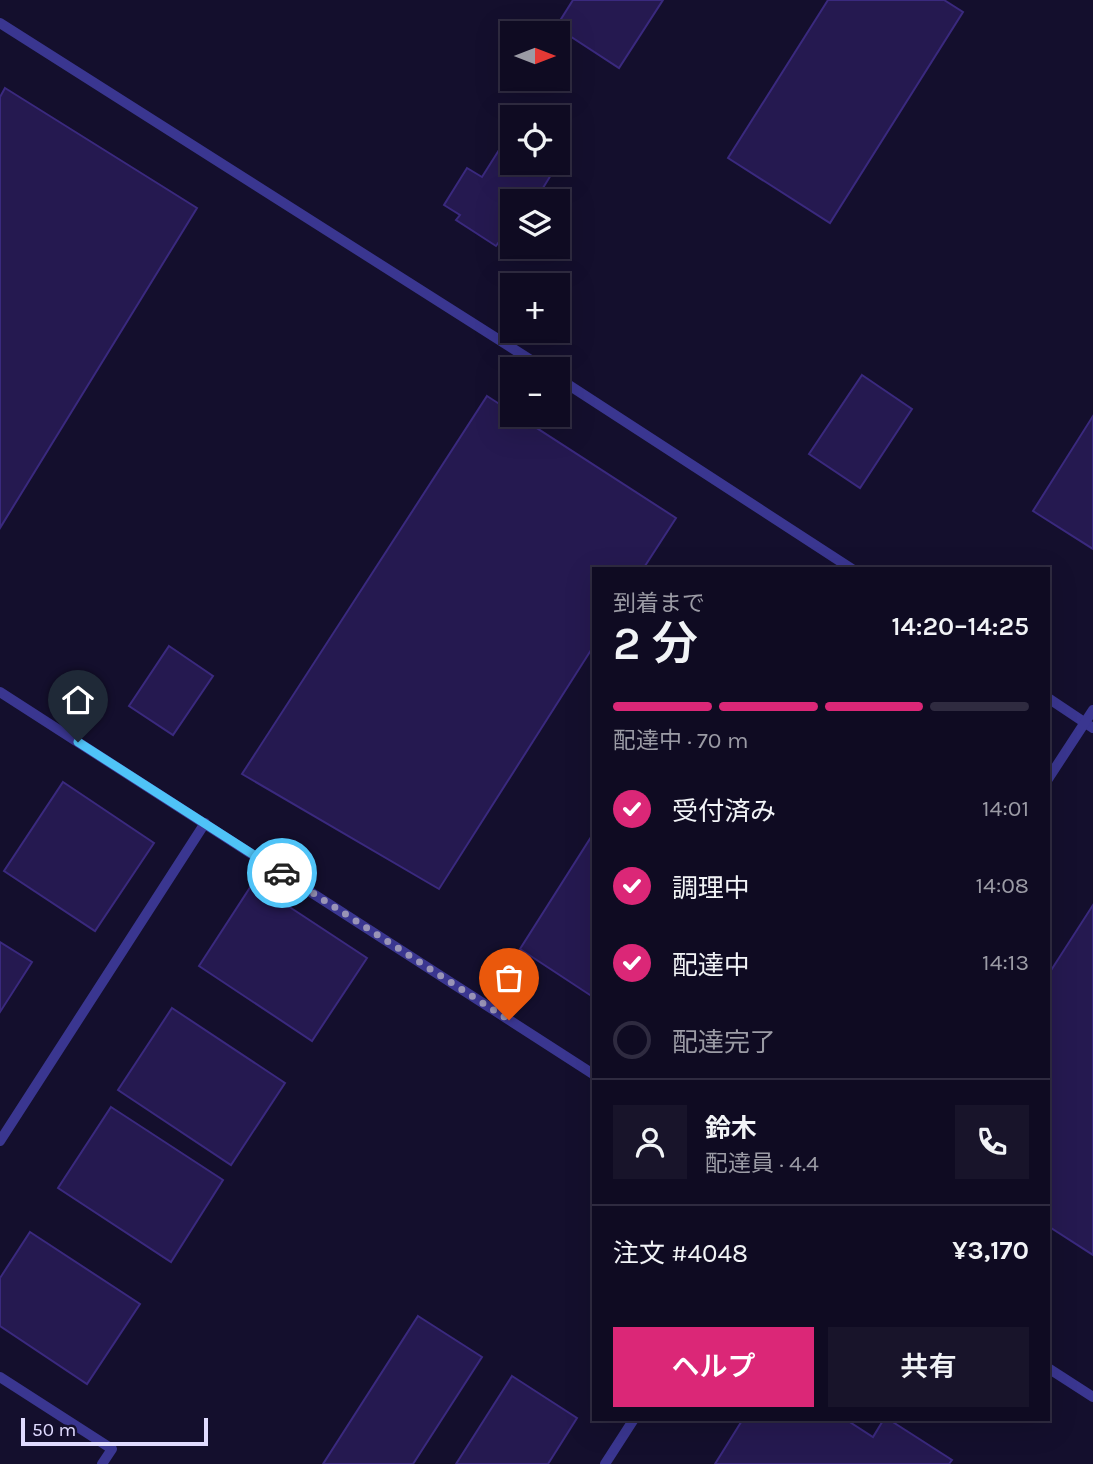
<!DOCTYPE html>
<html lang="ja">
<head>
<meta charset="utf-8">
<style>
  body { margin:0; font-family:Karla,"Noto Sans JP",sans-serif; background:#18142a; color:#f1f3f6; height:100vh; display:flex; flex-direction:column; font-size:26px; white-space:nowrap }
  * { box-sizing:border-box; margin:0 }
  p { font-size:23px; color:#9b9ba5 }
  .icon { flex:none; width:38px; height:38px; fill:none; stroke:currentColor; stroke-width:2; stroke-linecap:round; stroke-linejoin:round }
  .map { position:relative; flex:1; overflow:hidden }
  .details { position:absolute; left:592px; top:567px; width:458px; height:854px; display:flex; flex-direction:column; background:#0f0b22; border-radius:0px; box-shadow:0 7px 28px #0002,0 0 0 2px #2f2b40 }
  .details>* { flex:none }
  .needle { width:46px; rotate:90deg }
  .controls { position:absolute; left:500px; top:21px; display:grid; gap:14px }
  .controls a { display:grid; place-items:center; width:70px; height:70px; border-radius:0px; background:#0f0b22; box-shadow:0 7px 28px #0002,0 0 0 2px #2f2b40; font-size:35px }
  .scale { position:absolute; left:21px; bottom:18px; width:187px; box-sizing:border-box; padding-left:7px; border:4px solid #e0dbff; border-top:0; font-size:19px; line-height:24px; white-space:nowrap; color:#e0dbff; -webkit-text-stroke:5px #140f2d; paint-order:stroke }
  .pin { position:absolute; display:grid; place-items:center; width:60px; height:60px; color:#fff; margin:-72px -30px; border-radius:50% 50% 50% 0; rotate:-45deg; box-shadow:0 0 7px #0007 }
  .pin .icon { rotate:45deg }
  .courier { position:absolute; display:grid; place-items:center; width:70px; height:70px; margin:-35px; border:5px solid #4fc3f7; border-radius:50%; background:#fff; color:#222; box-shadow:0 2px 9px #0007 }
  .summary em { font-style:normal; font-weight:600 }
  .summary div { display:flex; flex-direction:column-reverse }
  .summary { display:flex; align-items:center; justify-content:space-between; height:119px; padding:0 21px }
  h1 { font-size:46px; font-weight:600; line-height:52px }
  .bar { display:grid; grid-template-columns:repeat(4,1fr); gap:10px 7px; align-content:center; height:84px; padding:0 21px }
  .bar i { height:9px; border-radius:5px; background:#2f2b40 }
  .bar .on { background:#db2777 }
  .bar p { grid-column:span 4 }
  .line { display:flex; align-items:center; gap:18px; padding:0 21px; border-top:2px solid #2f2b40 }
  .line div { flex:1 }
  .round { display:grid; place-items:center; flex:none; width:74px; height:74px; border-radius:0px; background:#18142a }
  ol { padding:0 21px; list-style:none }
  li { display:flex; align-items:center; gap:21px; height:77px }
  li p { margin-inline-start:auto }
  li .icon { padding:7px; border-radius:50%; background:#db2777; color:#fff; stroke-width:4 }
  li:last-child { color:#9b9ba5 }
  li i { width:38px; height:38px; border:4px solid #2f2b40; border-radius:50% }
  .cta { display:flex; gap:14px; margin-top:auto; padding:14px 21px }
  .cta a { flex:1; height:80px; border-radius:0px; background:#db2777; color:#fff; font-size:28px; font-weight:600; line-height:80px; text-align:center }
  .cta a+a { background:#18142a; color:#f1f3f6 }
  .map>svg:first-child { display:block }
  .building { fill:#251950; stroke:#3a297e; stroke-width:2 }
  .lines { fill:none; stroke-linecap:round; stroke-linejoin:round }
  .service { stroke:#3a3690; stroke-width:10 }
  .done { stroke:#9994b6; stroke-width:7; stroke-dasharray:0 12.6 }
  .route { stroke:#4fc3f7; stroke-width:9 }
</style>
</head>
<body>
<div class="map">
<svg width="1093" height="1464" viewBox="0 0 1093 1464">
  <rect width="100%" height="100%" fill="#140f2d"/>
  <g class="building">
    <polygon points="573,0 663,0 619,68 556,27"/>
    <polygon points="828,0 944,0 963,12 830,223 728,158"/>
    <polygon points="5,88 197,208 0,528 0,97"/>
    <polygon points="513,128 513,163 558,163 558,155 562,157 535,201 513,201 513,247 501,239 496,246 456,220 460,215 444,205 467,168 482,177"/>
    <polygon points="862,375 912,409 860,488 809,454"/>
    <polygon points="487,396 676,518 643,569 593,569 593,647 439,889 242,774"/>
    <polygon points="1093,416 1093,549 1033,511"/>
    <polygon points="169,646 213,676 173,735 129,706"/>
    <polygon points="63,782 154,843 95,931 4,871"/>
    <polygon points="593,834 593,997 520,949"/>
    <polygon points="253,883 367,958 312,1041 199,966"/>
    <polygon points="1093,905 1093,1255 1048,1226 1048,975"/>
    <polygon points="0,942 32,962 0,1012"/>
    <polygon points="172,1008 285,1083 231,1165 118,1090"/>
    <polygon points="111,1107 223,1180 171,1262 58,1188"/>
    <polygon points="30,1232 140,1304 87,1384 0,1326 0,1278"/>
    <polygon points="418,1316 482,1357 413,1464 323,1464"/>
    <polygon points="512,1376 577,1418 548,1464 456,1464"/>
    <polygon points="743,1419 845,1419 873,1437 884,1419 888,1419 952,1460 949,1464 715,1464"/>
  </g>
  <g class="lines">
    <g class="service">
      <polyline points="0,23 545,369"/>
      <polyline points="558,378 852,569"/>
      <polyline points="0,692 593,1074"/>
      <polyline points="1048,698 1093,728"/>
      <polyline points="1048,779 1093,710"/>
      <polyline points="0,1141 205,823"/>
      <polyline points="1048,1368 1093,1397"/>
      <polyline points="0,1377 112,1449 102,1464"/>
      <polyline points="605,1464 634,1419"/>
    </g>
  </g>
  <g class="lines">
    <polyline class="done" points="282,873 509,1020"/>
    <polyline class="route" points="78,742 282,873"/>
  </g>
</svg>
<div class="controls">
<a><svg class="needle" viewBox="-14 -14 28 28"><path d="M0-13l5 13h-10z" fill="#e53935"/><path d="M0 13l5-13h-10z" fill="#9b9ba5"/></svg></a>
<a><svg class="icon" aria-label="locate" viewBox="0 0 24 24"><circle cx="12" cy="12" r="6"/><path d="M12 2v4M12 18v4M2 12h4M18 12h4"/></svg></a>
<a><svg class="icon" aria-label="layers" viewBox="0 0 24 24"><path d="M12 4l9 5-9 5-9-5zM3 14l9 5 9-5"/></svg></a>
<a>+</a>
<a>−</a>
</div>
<div class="scale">50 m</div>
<div class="pin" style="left:509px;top:1020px;background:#ea580c"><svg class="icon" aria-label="bag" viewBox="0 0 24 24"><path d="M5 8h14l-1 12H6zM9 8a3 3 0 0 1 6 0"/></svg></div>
<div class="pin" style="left:78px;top:742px;background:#1f2937"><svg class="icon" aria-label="home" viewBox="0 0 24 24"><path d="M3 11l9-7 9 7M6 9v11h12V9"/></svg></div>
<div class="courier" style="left:282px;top:873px"><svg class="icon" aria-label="car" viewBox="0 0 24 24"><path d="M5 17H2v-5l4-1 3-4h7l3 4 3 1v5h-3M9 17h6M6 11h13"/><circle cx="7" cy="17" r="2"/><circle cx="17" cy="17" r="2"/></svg></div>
<section class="details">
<div class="summary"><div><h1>2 分</h1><p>到着まで</p></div><em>14:20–14:25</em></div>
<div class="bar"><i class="on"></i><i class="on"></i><i class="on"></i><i></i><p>配達中 · 70 m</p></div>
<ol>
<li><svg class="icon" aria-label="check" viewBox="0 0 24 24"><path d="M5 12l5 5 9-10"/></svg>受付済み<p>14:01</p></li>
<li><svg class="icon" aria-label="check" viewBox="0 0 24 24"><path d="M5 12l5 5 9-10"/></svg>調理中<p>14:08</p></li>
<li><svg class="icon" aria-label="check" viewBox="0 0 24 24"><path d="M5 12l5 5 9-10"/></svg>配達中<p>14:13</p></li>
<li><i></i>配達完了</li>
</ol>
<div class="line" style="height:126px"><a class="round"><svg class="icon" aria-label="person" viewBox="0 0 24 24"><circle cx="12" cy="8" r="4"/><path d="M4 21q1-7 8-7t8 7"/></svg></a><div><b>鈴木</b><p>配達員 · 4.4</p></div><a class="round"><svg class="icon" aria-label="phone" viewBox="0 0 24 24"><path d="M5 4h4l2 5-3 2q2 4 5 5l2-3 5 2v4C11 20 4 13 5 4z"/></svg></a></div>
<div class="line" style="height:91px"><div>注文 #4048</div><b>¥3,170</b></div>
<div class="cta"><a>ヘルプ</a><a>共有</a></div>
</section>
</div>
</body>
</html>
